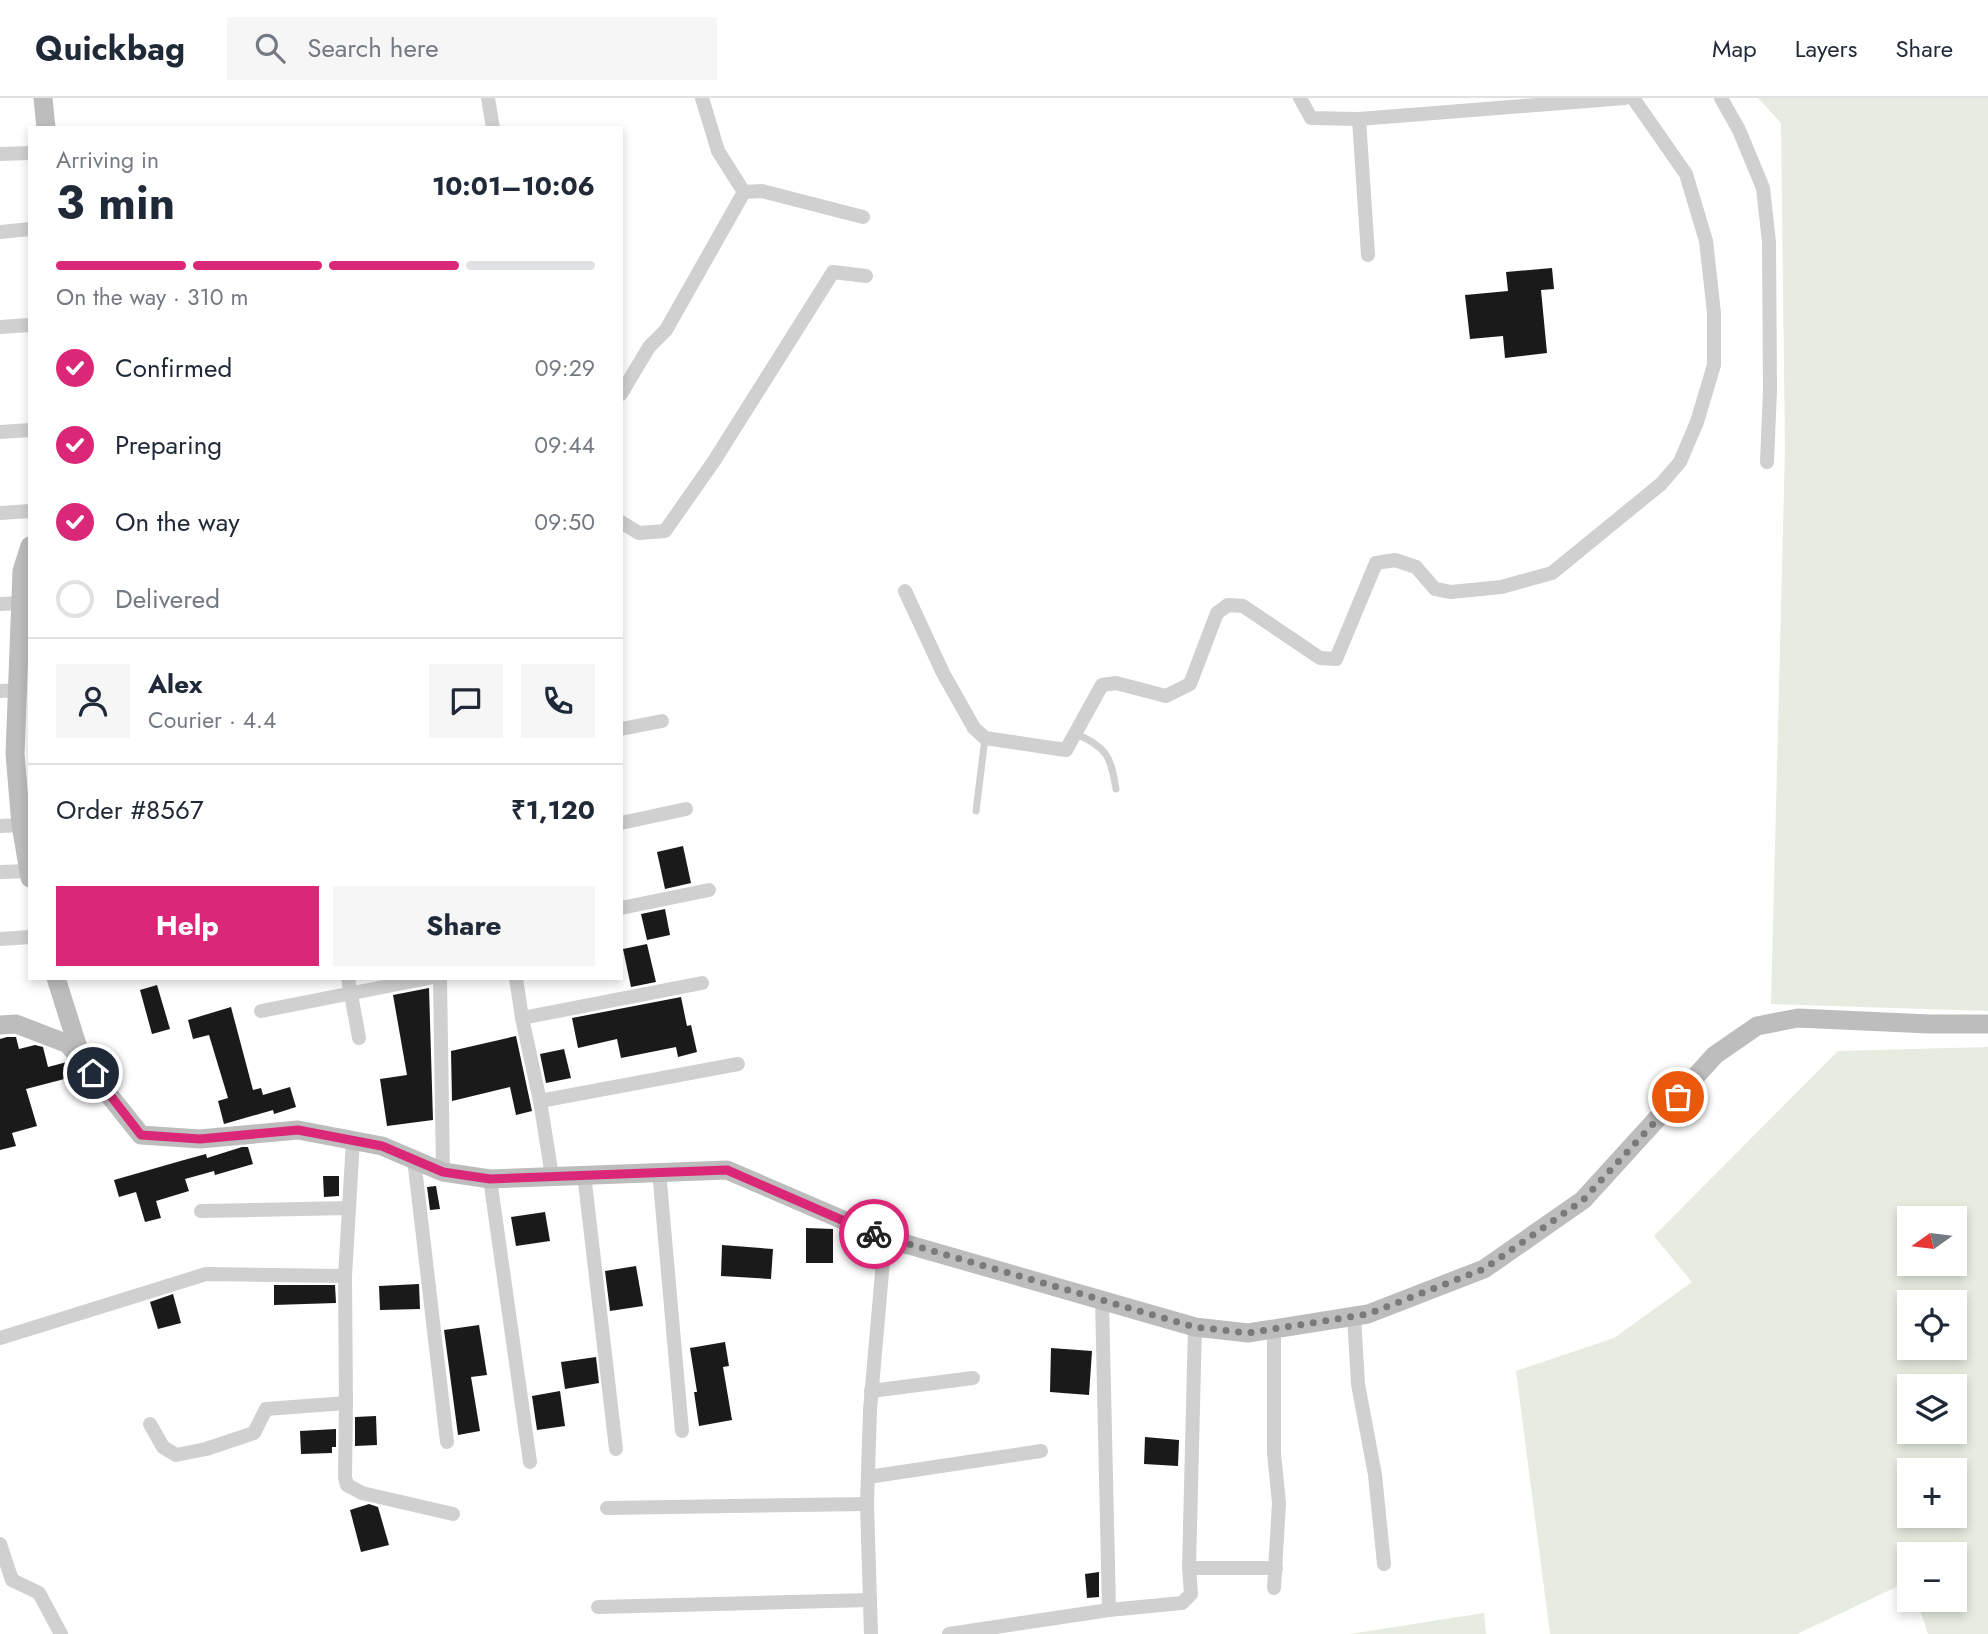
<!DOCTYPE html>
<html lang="en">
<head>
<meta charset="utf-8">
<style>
  body { margin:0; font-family:Jost,sans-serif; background:#f6f6f7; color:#1f2937; height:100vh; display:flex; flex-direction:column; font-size:26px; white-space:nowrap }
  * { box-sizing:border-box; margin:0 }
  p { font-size:23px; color:#747a83 }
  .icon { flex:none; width:38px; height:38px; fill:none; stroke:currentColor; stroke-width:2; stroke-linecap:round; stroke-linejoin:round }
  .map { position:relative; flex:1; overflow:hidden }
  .side { position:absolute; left:28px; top:28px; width:595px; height:854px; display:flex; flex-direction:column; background:#fff; border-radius:0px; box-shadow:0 4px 10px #0003 }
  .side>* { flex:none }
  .needle { width:46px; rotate:256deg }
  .controls { position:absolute; left:1897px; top:1108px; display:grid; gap:14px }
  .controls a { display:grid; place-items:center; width:70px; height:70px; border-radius:0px; background:#fff; box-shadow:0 4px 10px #0003; font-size:35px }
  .pin { position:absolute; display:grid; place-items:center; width:60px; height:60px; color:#fff; margin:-30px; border:4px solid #fff; border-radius:50%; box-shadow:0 2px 7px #0007 }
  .courier { position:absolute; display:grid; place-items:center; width:70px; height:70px; margin:-35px; border:5px solid #db2777; border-radius:50%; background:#fff; color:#222; box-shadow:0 2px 9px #0007 }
  .overview em { font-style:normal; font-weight:700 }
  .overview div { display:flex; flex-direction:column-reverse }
  .overview { display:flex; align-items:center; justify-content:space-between; height:119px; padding:0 28px }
  h1 { font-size:46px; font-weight:700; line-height:52px }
  .bar { display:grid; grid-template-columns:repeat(4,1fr); gap:10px 7px; align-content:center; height:84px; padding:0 28px }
  .bar i { height:9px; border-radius:5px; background:#e0e1e3 }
  .bar .current { background:#db2777 }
  .bar p { grid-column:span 4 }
  .line { display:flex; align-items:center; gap:18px; padding:0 28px; border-top:2px solid #e0e1e3 }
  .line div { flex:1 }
  .round { display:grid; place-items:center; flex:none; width:74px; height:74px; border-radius:0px; background:#f6f6f7 }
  ol { padding:0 28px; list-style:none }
  li { display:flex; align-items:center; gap:21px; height:77px }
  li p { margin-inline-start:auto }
  li .icon { padding:7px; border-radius:50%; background:#db2777; color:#fff; stroke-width:4 }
  li:last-child { color:#747a83 }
  li i { width:38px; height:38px; border:4px solid #e0e1e3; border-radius:50% }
  .action { display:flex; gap:14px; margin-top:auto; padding:14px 28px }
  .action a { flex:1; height:80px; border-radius:0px; background:#db2777; color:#fff; font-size:28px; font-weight:700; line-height:80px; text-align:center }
  .action a+a { background:#f6f6f7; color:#1f2937 }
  header { display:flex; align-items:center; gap:42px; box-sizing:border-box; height:98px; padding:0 35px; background:#fff; border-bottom:2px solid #e0e1e3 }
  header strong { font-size:33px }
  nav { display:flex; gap:38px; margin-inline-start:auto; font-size:24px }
  .search { width:490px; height:63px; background:#f6f6f7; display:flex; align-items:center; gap:18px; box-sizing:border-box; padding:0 24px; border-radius:0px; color:#747a83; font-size:26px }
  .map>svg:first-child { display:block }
  .green { fill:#e6ecdf; fill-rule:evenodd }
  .building { fill:#1a1a1a }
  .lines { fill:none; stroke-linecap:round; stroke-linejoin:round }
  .lane { stroke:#d0d0d0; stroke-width:7 }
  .street { stroke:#d0d0d0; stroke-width:14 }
  .secondary { stroke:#bdbdbd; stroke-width:19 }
  .done { stroke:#7a7a7a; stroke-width:7; stroke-dasharray:0 12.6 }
  .route { stroke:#db2777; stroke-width:9 }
</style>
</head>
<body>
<header>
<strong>Quickbag</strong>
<div class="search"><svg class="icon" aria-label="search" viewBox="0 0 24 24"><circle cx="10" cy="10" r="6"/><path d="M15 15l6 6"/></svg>Search here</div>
<nav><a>Map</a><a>Layers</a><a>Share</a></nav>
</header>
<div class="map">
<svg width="1988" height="1536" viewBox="0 0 1988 1536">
  <rect width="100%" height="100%" fill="#fff"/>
  <g class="green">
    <polygon points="1758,0 1988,0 1988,913 1771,906 1785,351 1781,25"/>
    <path d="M 1988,949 L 1988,1536 L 1928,1536 L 1917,1502 L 1955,1502 L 1955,1456 L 1909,1456 L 1909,1483 L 1797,1536 L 1550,1536 L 1516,1273 L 1614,1240 L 1692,1184 L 1654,1138 L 1838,953 ZM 1909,1120 L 1955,1120 L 1955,1166 L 1909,1166 ZM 1909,1204 L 1955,1204 L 1955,1250 L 1909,1250 ZM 1909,1288 L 1955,1288 L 1955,1334 L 1909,1334 ZM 1909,1372 L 1955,1372 L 1955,1418 L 1909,1418 Z"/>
    <polygon points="1484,1515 1486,1536 1350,1536"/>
  </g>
  <g class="building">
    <polygon points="1552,170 1554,191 1541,192 1547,255 1505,260 1503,238 1470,241 1465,197 1508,193 1506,174"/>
    <polygon points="683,748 691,785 665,791 657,754"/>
    <polygon points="665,811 670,837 647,842 641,816"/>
    <polygon points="647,846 656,884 631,889 623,851"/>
    <polygon points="157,887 170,931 152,936 140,892"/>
    <polygon points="429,890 433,1022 387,1028 380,981 407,977 393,897"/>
    <polygon points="681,899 687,928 691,927 697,954 678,959 676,949 621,960 617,941 578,950 572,920"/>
    <polygon points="231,909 253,992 261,990 263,997 290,989 296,1009 274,1016 273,1012 224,1026 218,1003 228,1000 209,937 193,941 188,922"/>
    <polygon points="516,938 532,1013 516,1017 510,989 452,1003 451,953"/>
    <polygon points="7,939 16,939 19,951 35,947 43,949 48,969 67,964 72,979 26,991 37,1028 12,1035 16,1048 0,1052 0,941"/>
    <polygon points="564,951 571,980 546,985 540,956"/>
    <polygon points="242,1049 248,1049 253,1066 215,1077 214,1073 185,1081 189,1093 156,1103 161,1120 145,1124 136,1094 119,1099 114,1082 184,1062 206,1056 207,1060"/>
    <polygon points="323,1078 339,1078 339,1098 324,1099"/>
    <polygon points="436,1088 440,1111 430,1112 427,1089"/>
    <polygon points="545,1114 550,1143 516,1148 511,1119"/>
    <polygon points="806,1130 833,1131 833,1165 806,1165"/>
    <polygon points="722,1147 773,1151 771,1181 721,1178"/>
    <polygon points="636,1168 643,1208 610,1213 605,1173"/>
    <polygon points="419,1186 420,1211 380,1212 379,1188"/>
    <polygon points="274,1187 335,1187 336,1205 274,1207"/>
    <polygon points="173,1196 181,1225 158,1231 150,1204"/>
    <polygon points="479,1227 487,1277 471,1279 480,1333 458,1337 444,1232"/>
    <polygon points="725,1244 729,1268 723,1269 732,1322 699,1328 694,1294 697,1294 690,1250"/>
    <polygon points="1051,1250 1092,1253 1089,1297 1050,1294"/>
    <polygon points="596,1259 599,1285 565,1291 561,1264"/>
    <polygon points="560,1293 565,1328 537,1332 532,1298"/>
    <polygon points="376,1318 377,1347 355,1348 355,1319"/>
    <polygon points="336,1331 336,1349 332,1349 332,1355 301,1356 300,1333"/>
    <polygon points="1145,1339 1179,1342 1178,1368 1144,1366"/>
    <polygon points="369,1406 378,1409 389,1447 361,1454 350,1412"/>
    <polygon points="1099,1474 1099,1499 1087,1500 1085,1476"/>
  </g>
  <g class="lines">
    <g class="lane">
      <path d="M 1076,636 C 1107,649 1111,659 1116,691"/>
      <polyline points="976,713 985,640"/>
    </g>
    <g class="street">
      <polyline points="488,0 493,30"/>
      <polyline points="702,0 718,53 744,94"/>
      <polyline points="1300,0 1311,20 1359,21 1625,0"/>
      <polyline points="1721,0 1739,32 1763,90 1769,144 1770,292 1767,364"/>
      <polyline points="1359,21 1368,157"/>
      <polyline points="0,56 30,55"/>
      <polyline points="744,94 762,93 863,119"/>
      <polyline points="0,134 30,131"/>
      <polyline points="0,229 30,227"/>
      <polyline points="621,296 649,249 666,232 744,94"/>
      <polyline points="0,334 30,332"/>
      <polyline points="0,415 30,413"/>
      <polyline points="621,424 639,435 665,433 714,363 833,174 866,178"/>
      <polyline points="905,493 943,575 974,630 985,640 1066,652 1102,587 1116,585 1166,598 1190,586 1217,515 1228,507 1243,508 1320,560 1336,561 1376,465 1395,462 1416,469 1435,491 1451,494 1501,489 1552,475 1661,386 1680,364 1697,324 1714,267 1714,215 1706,143 1686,76 1633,0"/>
      <polyline points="0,506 20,505"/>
      <polyline points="0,593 19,592"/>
      <polyline points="621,631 662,623"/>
      <polyline points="621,725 686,711"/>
      <polyline points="0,728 21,727"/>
      <polyline points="0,774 28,773"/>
      <polyline points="621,810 709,792"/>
      <polyline points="0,841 30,839"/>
      <polyline points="348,880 359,940"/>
      <polyline points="440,880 443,1074"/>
      <polyline points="516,880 522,920 540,1003 552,1078"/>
      <polyline points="261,913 429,880"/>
      <polyline points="522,920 702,885"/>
      <polyline points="540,1003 738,966"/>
      <polyline points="353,1042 345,1178 346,1305 345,1379 347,1387 362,1395 453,1416"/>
      <polyline points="414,1061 447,1344"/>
      <polyline points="659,1073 682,1333"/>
      <polyline points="584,1076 616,1351"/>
      <polyline points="490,1081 530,1364"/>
      <polyline points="201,1113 349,1110"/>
      <polyline points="1102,1202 1109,1512"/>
      <polyline points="1354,1218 1358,1286 1375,1377 1384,1466"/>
      <polyline points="1274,1231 1274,1355 1279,1405 1274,1490"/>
      <polyline points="0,1240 206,1176 345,1178"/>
      <polyline points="871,1293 973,1280"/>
      <polyline points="150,1326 163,1349 176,1357 206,1351 254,1335 266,1311 346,1305"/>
      <polyline points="868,1379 1041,1353"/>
      <polyline points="607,1410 867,1406"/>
      <polyline points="0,1446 12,1482 39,1495 61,1536"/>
      <polyline points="1189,1470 1276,1470"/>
      <polyline points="598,1509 870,1502"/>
      <polyline points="871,1536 867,1406 870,1312 885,1140"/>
      <polyline points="949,1536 1109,1512 1182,1505 1191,1496 1189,1470 1195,1229"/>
    </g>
    <g class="secondary">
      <polyline points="43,0 46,30"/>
      <polyline points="30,448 22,473 15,656 21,727 30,780"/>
      <polyline points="56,880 81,959"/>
      <polyline points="0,927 16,926 68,946 141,1037 200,1041 298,1032 382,1048 443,1074 490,1081 727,1072 885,1140 1195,1229 1248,1235 1368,1216 1484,1171 1583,1102 1715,957 1757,928 1798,920 1929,926 1988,926"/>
    </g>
  </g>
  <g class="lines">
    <polyline class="done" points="874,1136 1195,1229 1248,1235 1368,1216 1484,1171 1583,1102 1678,999"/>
    <polyline class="route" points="93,975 141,1037 200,1041 298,1032 382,1048 443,1074 490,1081 727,1072 874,1136"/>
  </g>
</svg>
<div class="controls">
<a><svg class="needle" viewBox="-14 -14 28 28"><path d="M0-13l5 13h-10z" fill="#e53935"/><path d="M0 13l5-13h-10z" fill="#747a83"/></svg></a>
<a><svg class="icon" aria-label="locate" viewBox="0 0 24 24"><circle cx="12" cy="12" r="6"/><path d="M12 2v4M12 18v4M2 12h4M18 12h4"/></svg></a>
<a><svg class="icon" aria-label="layers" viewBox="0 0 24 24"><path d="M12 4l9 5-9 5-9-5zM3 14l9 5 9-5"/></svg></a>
<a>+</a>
<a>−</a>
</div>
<div class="pin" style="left:1678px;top:999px;background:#ea580c"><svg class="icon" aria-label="bag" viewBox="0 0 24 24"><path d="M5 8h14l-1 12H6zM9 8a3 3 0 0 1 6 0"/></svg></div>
<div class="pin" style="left:93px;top:975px;background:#1f2937"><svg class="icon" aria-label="home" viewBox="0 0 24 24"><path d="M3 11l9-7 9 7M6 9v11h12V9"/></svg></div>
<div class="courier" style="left:874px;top:1136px"><svg class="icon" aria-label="bike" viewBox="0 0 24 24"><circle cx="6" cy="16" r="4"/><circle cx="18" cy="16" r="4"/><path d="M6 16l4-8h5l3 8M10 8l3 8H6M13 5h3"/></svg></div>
<section class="side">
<div class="overview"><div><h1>3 min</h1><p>Arriving in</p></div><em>10:01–10:06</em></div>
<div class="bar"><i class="current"></i><i class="current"></i><i class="current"></i><i></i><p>On the way · 310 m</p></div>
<ol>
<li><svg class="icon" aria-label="check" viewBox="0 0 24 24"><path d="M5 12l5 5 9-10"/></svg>Confirmed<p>09:29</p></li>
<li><svg class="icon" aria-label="check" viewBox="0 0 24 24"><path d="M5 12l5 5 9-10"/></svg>Preparing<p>09:44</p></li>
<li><svg class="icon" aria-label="check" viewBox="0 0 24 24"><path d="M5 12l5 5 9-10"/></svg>On the way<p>09:50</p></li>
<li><i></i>Delivered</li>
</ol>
<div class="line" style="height:126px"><a class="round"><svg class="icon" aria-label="person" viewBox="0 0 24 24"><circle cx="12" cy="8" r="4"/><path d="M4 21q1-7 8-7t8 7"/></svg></a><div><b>Alex</b><p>Courier · 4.4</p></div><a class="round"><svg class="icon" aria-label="chat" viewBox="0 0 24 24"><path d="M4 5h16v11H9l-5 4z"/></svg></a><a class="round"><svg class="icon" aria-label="phone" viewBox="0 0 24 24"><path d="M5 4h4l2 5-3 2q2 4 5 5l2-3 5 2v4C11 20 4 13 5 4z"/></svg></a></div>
<div class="line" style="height:91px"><div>Order #8567</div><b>₹1,120</b></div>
<div class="action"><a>Help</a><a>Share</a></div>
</section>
</div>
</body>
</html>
